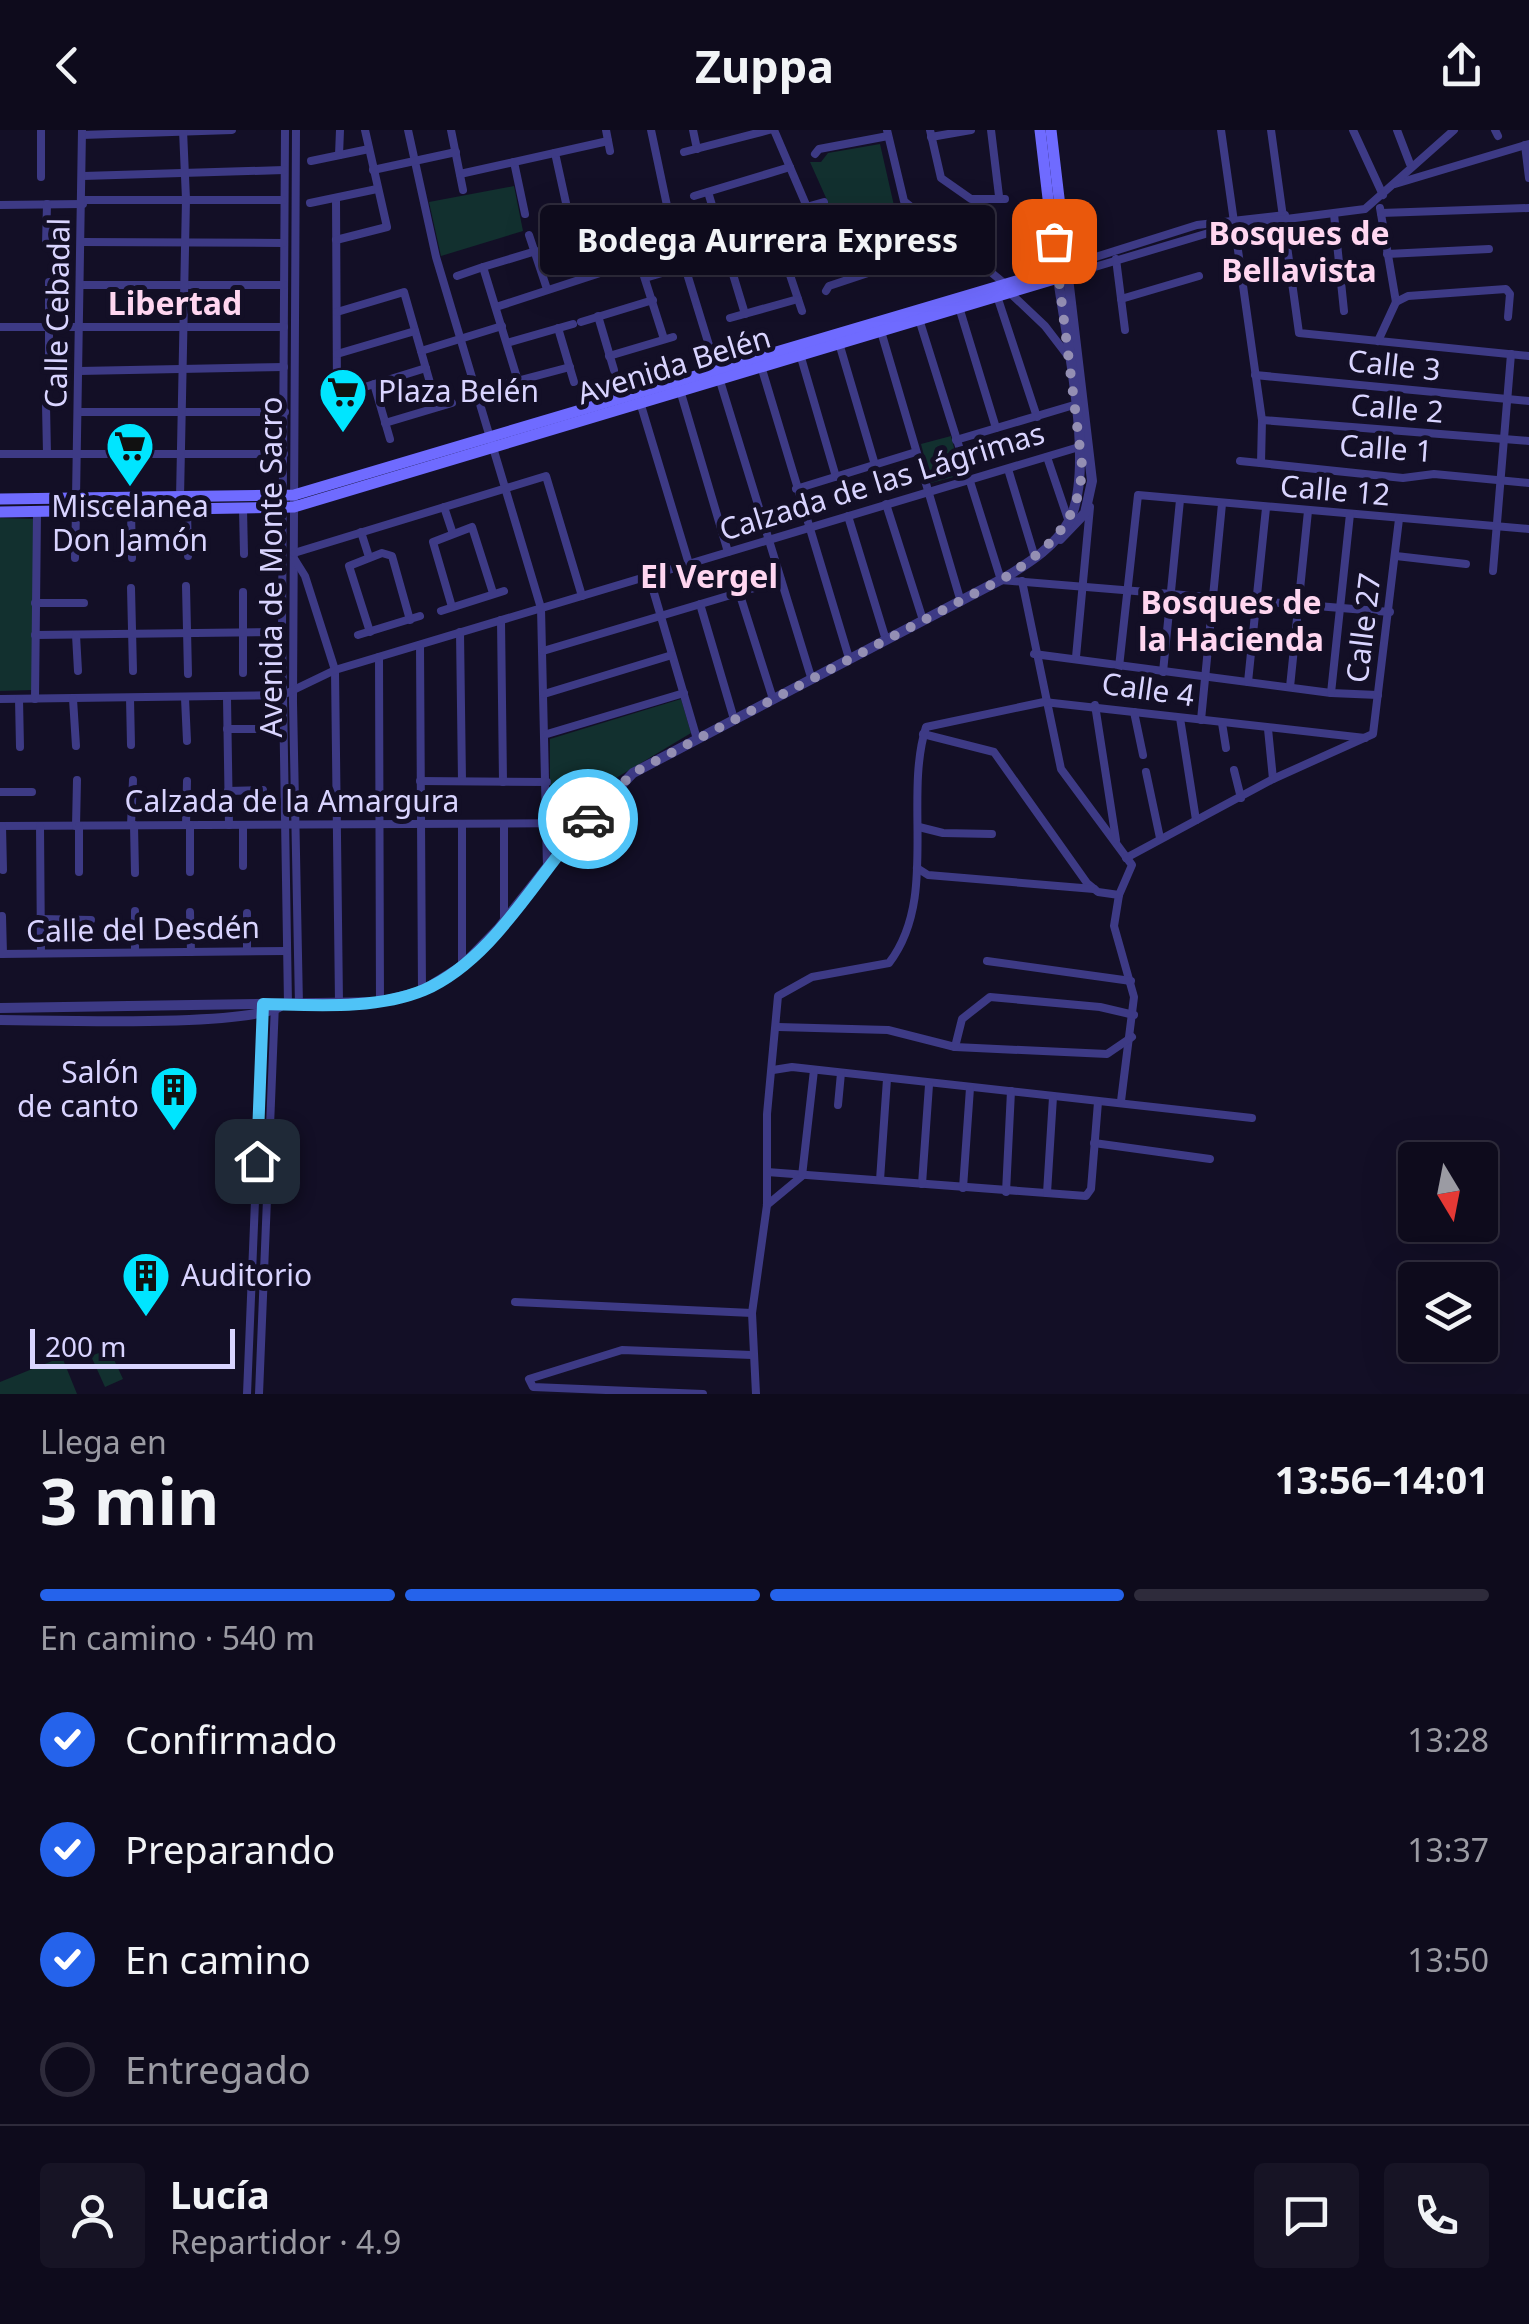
<!DOCTYPE html>
<html lang="es">
<head>
<meta charset="utf-8">
<style>
  body { margin:0; font-family:"Noto Sans",sans-serif; background:#171425; color:#f1f3f6; height:100vh; display:flex; flex-direction:column; font-size:38px; white-space:nowrap }
  * { box-sizing:border-box; margin:0 }
  p { font-size:32px; color:#9b9ba3 }
  .icon { flex:none; width:55px; height:55px; fill:none; stroke:currentColor; stroke-width:2; stroke-linecap:round; stroke-linejoin:round }
  .map { position:relative; height:1264px; overflow:hidden }
  .side { display:flex; flex-direction:column; background:#0e0b1c; flex:1 }
  .side>* { flex:none }
  .needle { width:65px; rotate:170deg }
  .fabs { position:absolute; left:1398px; top:1012px; display:grid; gap:20px }
  .fabs a { display:grid; place-items:center; width:100px; height:100px; border-radius:10px; background:#0e0b1c; box-shadow:0 10px 40px #0002,0 0 0 2px #2e2b3b; font-size:50px }
  .scale { position:absolute; left:30px; bottom:25px; width:205px; box-sizing:border-box; padding-left:10px; border:5px solid #d9d4ff; border-top:0; font-size:28px; line-height:35px; white-space:nowrap; color:#d9d4ff; -webkit-text-stroke:8px #130f26; paint-order:stroke }
  .pin { position:absolute; display:grid; place-items:center; width:85px; height:85px; color:#fff; margin:-42px; border-radius:20px; box-shadow:0 5px 15px #0006 }
  .courier { position:absolute; display:grid; place-items:center; width:100px; height:100px; margin:-50px; border:8px solid #4fc3f7; border-radius:50%; background:#fff; color:#222; box-shadow:0 2px 12px #0007 }
  .bubble { position:absolute; height:70px; border-radius:10px; background:#0e0b1c; box-shadow:0 10px 40px #0002,0 0 0 2px #2e2b3b; font-size:32px; font-weight:700; line-height:70px; text-align:center }
  .head em { font-style:normal; font-weight:700 }
  .head div { display:flex; flex-direction:column-reverse }
  .head { display:flex; align-items:center; justify-content:space-between; height:170px; padding:0 40px }
  h1 { font-size:65px; font-weight:700; line-height:75px }
  .bar { display:grid; grid-template-columns:repeat(4,1fr); gap:15px 10px; align-content:center; height:120px; padding:0 40px }
  .bar i { height:12px; border-radius:8px; background:#2e2b3b }
  .bar .active { background:#2563eb }
  .bar p { grid-column:span 4 }
  .line { display:flex; align-items:center; gap:25px; padding:0 40px; border-top:2px solid #2e2b3b }
  .line div { flex:1 }
  .round { display:grid; place-items:center; flex:none; width:105px; height:105px; border-radius:10px; background:#171425 }
  ol { padding:0 40px; list-style:none }
  li { display:flex; align-items:center; gap:30px; height:110px }
  li p { margin-inline-start:auto }
  li .icon { padding:10px; border-radius:50%; background:#2563eb; color:#fff; stroke-width:4 }
  li:last-child { color:#9b9ba3 }
  li i { width:55px; height:55px; border:5px solid #2e2b3b; border-radius:50% }
  header { display:flex; justify-content:space-between; align-items:center; height:130px; padding:0 40px; background:#0e0b1c; font-size:45px; font-weight:700 }
  .map>svg:first-child { display:block }
  .green { fill:#12302f }
  .lines { fill:none; stroke-linecap:round; stroke-linejoin:round }
  .minor { stroke:#3d3a85; stroke-width:8 }
  .tertiary { stroke:#3d3a85; stroke-width:10 }
  .secondary { stroke:#6f6bff; stroke-width:11 }
  .done { stroke:#948fb3; stroke-width:10; stroke-dasharray:0 18 }
  .route { stroke:#4fc3f7; stroke-width:12 }
  .labels { text-anchor:middle; stroke-width:10; stroke-linejoin:round; paint-order:stroke }
  .street-label { font-size:30px; fill:#d9d4ff; stroke:#130f26 }
  .poi-label { font-size:30px; fill:#d9d4ff; stroke:#130f26; text-anchor:start }
  .neighbourhood-label { font-size:32px; font-weight:bold; fill:#ffd6f0; stroke:#130f26 }
</style>
</head>
<body>
<header><svg class="icon" aria-label="back" viewBox="0 0 24 24"><path d="M15 5l-7 7 7 7"/></svg>Zuppa<svg class="icon" aria-label="share" viewBox="0 0 24 24"><path d="M12 15V3M7 8l5-5 5 5M5 13v7h14v-7"/></svg></header>
<div class="map">
<svg width="1529" height="1264" viewBox="0 0 1529 1264">
  <rect width="100%" height="100%" fill="#130f26"/>
  <g class="green">
    <polygon points="880,14 895,80 840,99 810,32 821,32 828,23"/>
    <polygon points="514,56 523,101 441,126 429,72"/>
    <polygon points="951,306 961,345 931,353 921,314"/>
    <polygon points="0,388 34,389 33,560 0,561"/>
    <polygon points="681,569 691,603 611,651 550,724 550,609"/>
    <polygon points="109,1219 123,1249 105,1257 91,1226"/>
    <polygon points="62,1227 77,1264 0,1264 0,1252"/>
  </g>
  <g class="lines">
    <g class="minor">
      <polyline points="41,0 41,47"/>
      <polyline points="285,0 282,502 288,874"/>
      <polyline points="296,0 293,572 299,875"/>
      <polyline points="408,0 436,127 541,478 547,737"/>
      <polyline points="451,0 463,60"/>
      <polyline points="606,0 610,21"/>
      <polyline points="651,0 669,85 811,547"/>
      <polyline points="693,0 697,19"/>
      <polyline points="774,0 807,77"/>
      <polyline points="887,0 904,71 1004,153"/>
      <polyline points="930,0 941,48 971,69 1005,69"/>
      <polyline points="991,0 999,66"/>
      <polyline points="1221,0 1262,290 1261,333"/>
      <polyline points="1271,0 1299,203 1529,226"/>
      <polyline points="1353,0 1383,65"/>
      <polyline points="1397,0 1410,34"/>
      <polyline points="1495,0 1498,6"/>
      <polyline points="82,5 232,0"/>
      <polyline points="931,7 971,0"/>
      <polyline points="1525,15 1529,48"/>
      <polyline points="684,22 769,0"/>
      <polyline points="555,23 566,73"/>
      <polyline points="815,24 819,19 888,6"/>
      <polyline points="339,25 340,0"/>
      <polyline points="311,31 369,19"/>
      <polyline points="514,32 525,84"/>
      <polyline points="373,40 456,22"/>
      <polyline points="460,44 608,11"/>
      <polyline points="83,46 284,40"/>
      <polyline points="1395,54 1529,14"/>
      <polyline points="708,62 745,184"/>
      <polyline points="694,66 790,37"/>
      <polyline points="336,68 337,263"/>
      <polyline points="83,70 283,70"/>
      <polyline points="310,73 377,59"/>
      <polyline points="0,75 83,74"/>
      <polyline points="1380,78 1396,172"/>
      <polyline points="1381,83 1529,78"/>
      <polyline points="1334,84 1344,181"/>
      <polyline points="570,88 586,146"/>
      <polyline points="719,102 824,72"/>
      <polyline points="529,105 547,159"/>
      <polyline points="336,110 387,97 365,0"/>
      <polyline points="811,111 913,81"/>
      <polyline points="82,112 283,113"/>
      <polyline points="46,114 47,74"/>
      <polyline points="634,115 664,209"/>
      <polyline points="1387,124 1489,119"/>
      <polyline points="784,127 799,122"/>
      <polyline points="1116,129 1125,200"/>
      <polyline points="1067,136 1197,95 1285,85"/>
      <polyline points="732,142 784,127 802,181"/>
      <polyline points="1068,145 1232,96 1365,79 1454,0"/>
      <polyline points="457,146 483,137"/>
      <polyline points="645,148 727,124"/>
      <polyline points="81,155 284,155"/>
      <polyline points="826,161 829,156 943,118 953,110"/>
      <polyline points="1009,162 1045,196 1068,226"/>
      <polyline points="997,166 1037,287"/>
      <polyline points="1121,169 1199,146"/>
      <polyline points="496,177 640,130"/>
      <polyline points="959,177 996,298"/>
      <polyline points="337,182 404,162 437,277"/>
      <polyline points="598,186 614,240"/>
      <polyline points="730,188 798,169"/>
      <polyline points="919,189 1001,450 1390,482"/>
      <polyline points="581,192 653,170"/>
      <polyline points="0,197 284,197"/>
      <polyline points="558,198 574,252"/>
      <polyline points="880,198 961,472"/>
      <polyline points="1378,211 1396,172 1408,166 1506,159 1510,164 1508,187"/>
      <polyline points="507,213 573,194"/>
      <polyline points="839,213 875,335"/>
      <polyline points="421,221 502,196"/>
      <polyline points="337,224 415,201"/>
      <polyline points="800,224 836,347"/>
      <polyline points="609,226 673,207"/>
      <polyline points="761,236 849,528"/>
      <polyline points="49,237 49,152"/>
      <polyline points="79,241 284,237"/>
      <polyline points="1255,245 1529,271"/>
      <polyline points="518,251 483,137 536,121"/>
      <polyline points="374,254 390,309"/>
      <polyline points="502,255 570,237"/>
      <polyline points="355,260 426,238"/>
      <polyline points="680,260 728,422"/>
      <polyline points="640,272 689,434"/>
      <polyline points="46,275 47,324"/>
      <polyline points="78,282 285,282"/>
      <polyline points="1262,290 1529,311"/>
      <polyline points="385,293 452,273"/>
      <polyline points="956,310 1074,275"/>
      <polyline points="0,324 284,324"/>
      <polyline points="1047,327 1069,392"/>
      <polyline points="1240,331 1403,348 1434,344 1529,353"/>
      <polyline points="1008,339 1035,428"/>
      <polyline points="796,359 916,322"/>
      <polyline points="76,368 82,0"/>
      <polyline points="180,368 186,69 183,0"/>
      <polyline points="886,374 923,490"/>
      <polyline points="444,377 452,401"/>
      <polyline points="243,379 244,424"/>
      <polyline points="187,380 188,426"/>
      <polyline points="131,381 132,428"/>
      <polyline points="848,386 886,510"/>
      <polyline points="361,402 369,427"/>
      <polyline points="294,423 546,346 582,466"/>
      <polyline points="1396,426 1466,434"/>
      <polyline points="75,428 76,381"/>
      <polyline points="295,430 305,446 335,540 339,873"/>
      <polyline points="1493,441 1511,224"/>
      <polyline points="649,446 697,609"/>
      <polyline points="1022,451 1061,639 1132,735 1119,765 1114,796 1134,867 1121,971"/>
      <polyline points="186,456 188,544"/>
      <polyline points="131,458 133,541"/>
      <polyline points="243,462 243,543"/>
      <polyline points="739,462 773,569"/>
      <polyline points="35,473 84,473"/>
      <polyline points="700,474 734,589"/>
      <polyline points="452,477 433,412 472,397 493,463"/>
      <polyline points="441,481 504,461"/>
      <polyline points="501,490 503,652"/>
      <polyline points="370,502 349,436 382,423 392,426 410,490"/>
      <polyline points="460,502 462,651"/>
      <polyline points="35,505 282,502"/>
      <polyline points="76,505 78,541"/>
      <polyline points="358,505 420,486"/>
      <polyline points="420,515 422,861"/>
      <polyline points="543,521 781,450"/>
      <polyline points="1034,524 1331,563 1378,565"/>
      <polyline points="379,527 380,872"/>
      <polyline points="1076,527 1090,377"/>
      <polyline points="1119,537 1138,365 1529,399"/>
      <polyline points="1163,542 1180,370"/>
      <polyline points="1248,552 1266,378"/>
      <polyline points="1290,557 1308,381"/>
      <polyline points="1331,563 1350,384"/>
      <polyline points="544,564 672,525"/>
      <polyline points="130,568 131,615"/>
      <polyline points="185,568 187,611"/>
      <polyline points="227,568 229,695"/>
      <polyline points="0,569 283,565 335,540 1079,317"/>
      <polyline points="19,569 20,617"/>
      <polyline points="35,569 37,383"/>
      <polyline points="73,569 76,616"/>
      <polyline points="1095,575 1116,710"/>
      <polyline points="1134,582 1143,625"/>
      <polyline points="1180,588 1196,690"/>
      <polyline points="1201,590 1222,374"/>
      <polyline points="1222,593 1226,618"/>
      <polyline points="227,599 260,599"/>
      <polyline points="1268,599 1273,649"/>
      <polyline points="547,604 684,563"/>
      <polyline points="923,604 994,622 1087,753 1098,762 1119,765"/>
      <polyline points="1234,640 1241,668"/>
      <polyline points="1146,642 1160,708"/>
      <polyline points="420,651 547,652"/>
      <polyline points="228,661 263,660"/>
      <polyline points="0,662 32,662"/>
      <polyline points="131,695 133,650"/>
      <polyline points="134,695 135,743"/>
      <polyline points="186,695 187,651"/>
      <polyline points="0,696 584,693"/>
      <polyline points="2,696 3,740"/>
      <polyline points="40,696 41,823"/>
      <polyline points="76,696 77,650"/>
      <polyline points="79,696 79,742"/>
      <polyline points="919,697 943,703 992,704"/>
      <polyline points="1126,728 1273,649 1373,604 1399,389"/>
      <polyline points="243,736 243,696"/>
      <polyline points="917,738 928,745 1094,759"/>
      <polyline points="190,742 190,695"/>
      <polyline points="135,781 135,822"/>
      <polyline points="190,782 191,822"/>
      <polyline points="247,783 247,821"/>
      <polyline points="2,786 3,824"/>
      <polyline points="41,789 91,790"/>
      <polyline points="504,789 504,694"/>
      <polyline points="0,824 287,821"/>
      <polyline points="987,831 1131,851"/>
      <polyline points="462,836 462,694"/>
      <polyline points="778,897 888,900 955,917 1107,924 1132,907"/>
      <polyline points="955,917 962,889 990,867 1100,877 1134,885"/>
      <polyline points="773,940 792,937 1252,988"/>
      <polyline points="838,975 841,943"/>
      <polyline points="1094,1013 1210,1029"/>
      <polyline points="767,1042 1086,1066 1091,1059 1098,972"/>
      <polyline points="880,1050 887,949"/>
      <polyline points="922,1054 929,955"/>
      <polyline points="963,1058 970,958"/>
      <polyline points="1006,1062 1011,961"/>
      <polyline points="1047,1063 1053,967"/>
      <polyline points="767,1075 802,1046 814,940"/>
      <polyline points="515,1172 752,1183"/>
      <polyline points="247,1264 263,878"/>
      <polyline points="259,1264 275,874"/>
      <polyline points="703,1264 533,1257 529,1249 622,1220 752,1225"/>
      <path d="M 756,1264 L 752,1183 L 767,1075 L 767,984 L 778,866 L 812,847 L 889,833 C 939,768 903,670 926,597 L 1044,572 L 1365,608"/>
    </g>
    <g class="tertiary">
      <polyline points="1060,409 1085,383 1092,351 1067,139"/>
      <path d="M 0,878 L 380,872 L 422,861 L 462,836 L 498,799 L 566,713 L 633,643 L 1006,447 C 1030,432 1056,416 1069,391 C 1096,340 1066,208 1058,148"/>
      <path d="M 0,890 C 47,890 253,898 282,875"/>
    </g>
    <g class="secondary">
      <polyline points="1040,0 1057,145"/>
      <polyline points="0,369 294,365 1067,136 1051,0"/>
      <polyline points="0,382 294,377 1068,145"/>
    </g>
  </g>
  <g class="lines">
    <path class="done" d="M 588,689 L 633,643 L 1006,447 C 1050,418 1081,390 1082,335 L 1054,111"/>
    <path class="route" d="M 257,1031 L 263,874 C 314,875 376,880 424,860 C 495,829 537,744 588,689"/>
  </g>
  <defs>
    <g id="supermarket-pin" transform="scale(2.5)"><path d="M0 17L-7.5 6A9.5 9.5 0 1 1 7.5 6Z" fill="#00e5ff" stroke="#130f26"/><path d="M-6-5.5h2.5l.6 2H6L4.5 2H-2.5L-4.4-4H-6ZM-1.5 3.2a1.3 1.3 0 1 0 .1 0ZM3 3.2a1.3 1.3 0 1 0 .1 0Z" fill="#111"/></g>
    <g id="building-pin" transform="scale(2.5)"><path d="M0 17L-7.5 6A9.5 9.5 0 1 1 7.5 6Z" fill="#00e5ff" stroke="#130f26"/><path d="M-4-6H4V6H1V3H-1V6H-4ZM-2.5-4.3h1.7v1.8h-1.7ZM.8-4.3h1.7v1.8H.8ZM-2.5-1h1.7V.8h-1.7ZM.8-1h1.7V.8H.8Z" fill="#111"/></g>
  </defs>
  <g fill-rule="evenodd">
    <use href="#supermarket-pin" x="343" y="262"/>
    <use href="#supermarket-pin" x="130" y="316"/>
    <use href="#building-pin" x="174" y="960"/>
    <use href="#building-pin" x="146" y="1146"/>
  </g>
  <g class="labels">
    <g class="street-label">
      <text transform="translate(58 183) rotate(-89)" y="10">Calle Cebadal</text>
      <text transform="translate(674 236) rotate(-17)" y="10">Avenida Belén</text>
      <text transform="translate(1394 236) rotate(6)" y="10">Calle 3</text>
      <text transform="translate(1397 279) rotate(5)" y="10">Calle 2</text>
      <text transform="translate(1386 319) rotate(4)" y="10">Calle 1</text>
      <text transform="translate(882 352) rotate(-17)" y="10">Calzada de las Lágrimas</text>
      <text transform="translate(1335 361) rotate(5)" y="10">Calle 12</text>
      <text transform="translate(272 437) rotate(-90)" y="10">Avenida de Monte Sacro</text>
      <text transform="translate(1364 498) rotate(-83)" y="10">Calle 27</text>
      <text transform="translate(1148 560) rotate(8)" y="10">Calle 4</text>
      <text x="292" y="682">Calzada de la Amargura</text>
      <text transform="translate(143 800) rotate(-1)" y="10">Calle del Desdén</text>
    </g>
    <g class="poi-label">
      <text x="378" y="272">Plaza Belén</text>
      <text x="130" y="387" text-anchor="middle">Miscelanea<tspan x="130" dy="34">Don Jamón</tspan></text>
      <text x="139" y="953" text-anchor="end">Salón<tspan x="139" dy="34">de canto</tspan></text>
      <text x="181" y="1156">Auditorio</text>
    </g>
    <g class="neighbourhood-label">
      <text x="1299" y="115">Bosques de<tspan x="1299" dy="37">Bellavista</tspan></text>
      <text x="175" y="185">Libertad</text>
      <text x="709" y="458">El Vergel</text>
      <text x="1231" y="484">Bosques de<tspan x="1231" dy="37">la Hacienda</tspan></text>
    </g>
  </g>
</svg>
<div class="fabs">
<a><svg class="needle" viewBox="-14 -14 28 28"><path d="M0-13l5 13h-10z" fill="#e53935"/><path d="M0 13l5-13h-10z" fill="#9b9ba3"/></svg></a>
<a><svg class="icon" aria-label="layers" viewBox="0 0 24 24"><path d="M12 4l9 5-9 5-9-5zM3 14l9 5 9-5"/></svg></a>
</div>
<div class="scale">200 m</div>
<div class="pin" style="left:1054px;top:111px;background:#ea580c"><svg class="icon" aria-label="bag" viewBox="0 0 24 24"><path d="M5 8h14l-1 12H6zM9 8a3 3 0 0 1 6 0"/></svg></div>
<div class="pin" style="left:257px;top:1031px;background:#1f2937"><svg class="icon" aria-label="home" viewBox="0 0 24 24"><path d="M3 11l9-7 9 7M6 9v11h12V9"/></svg></div>
<div class="courier" style="left:588px;top:689px"><svg class="icon" aria-label="car" viewBox="0 0 24 24"><path d="M5 17H2v-5l4-1 3-4h7l3 4 3 1v5h-3M9 17h6M6 11h13"/><circle cx="7" cy="17" r="2"/><circle cx="17" cy="17" r="2"/></svg></div>
<div class="bubble" style="left:540px;top:75px;width:455px">Bodega Aurrera Express</div>
</div>
<section class="side">
<div class="head"><div><h1>3 min</h1><p>Llega en</p></div><em>13:56–14:01</em></div>
<div class="bar"><i class="active"></i><i class="active"></i><i class="active"></i><i></i><p>En camino · 540 m</p></div>
<ol>
<li><svg class="icon" aria-label="check" viewBox="0 0 24 24"><path d="M5 12l5 5 9-10"/></svg>Confirmado<p>13:28</p></li>
<li><svg class="icon" aria-label="check" viewBox="0 0 24 24"><path d="M5 12l5 5 9-10"/></svg>Preparando<p>13:37</p></li>
<li><svg class="icon" aria-label="check" viewBox="0 0 24 24"><path d="M5 12l5 5 9-10"/></svg>En camino<p>13:50</p></li>
<li><i></i>Entregado</li>
</ol>
<div class="line" style="height:180px"><a class="round"><svg class="icon" aria-label="person" viewBox="0 0 24 24"><circle cx="12" cy="8" r="4"/><path d="M4 21q1-7 8-7t8 7"/></svg></a><div><b>Lucía</b><p>Repartidor · 4.9</p></div><a class="round"><svg class="icon" aria-label="chat" viewBox="0 0 24 24"><path d="M4 5h16v11H9l-5 4z"/></svg></a><a class="round"><svg class="icon" aria-label="phone" viewBox="0 0 24 24"><path d="M5 4h4l2 5-3 2q2 4 5 5l2-3 5 2v4C11 20 4 13 5 4z"/></svg></a></div>
</section>
</body>
</html>
